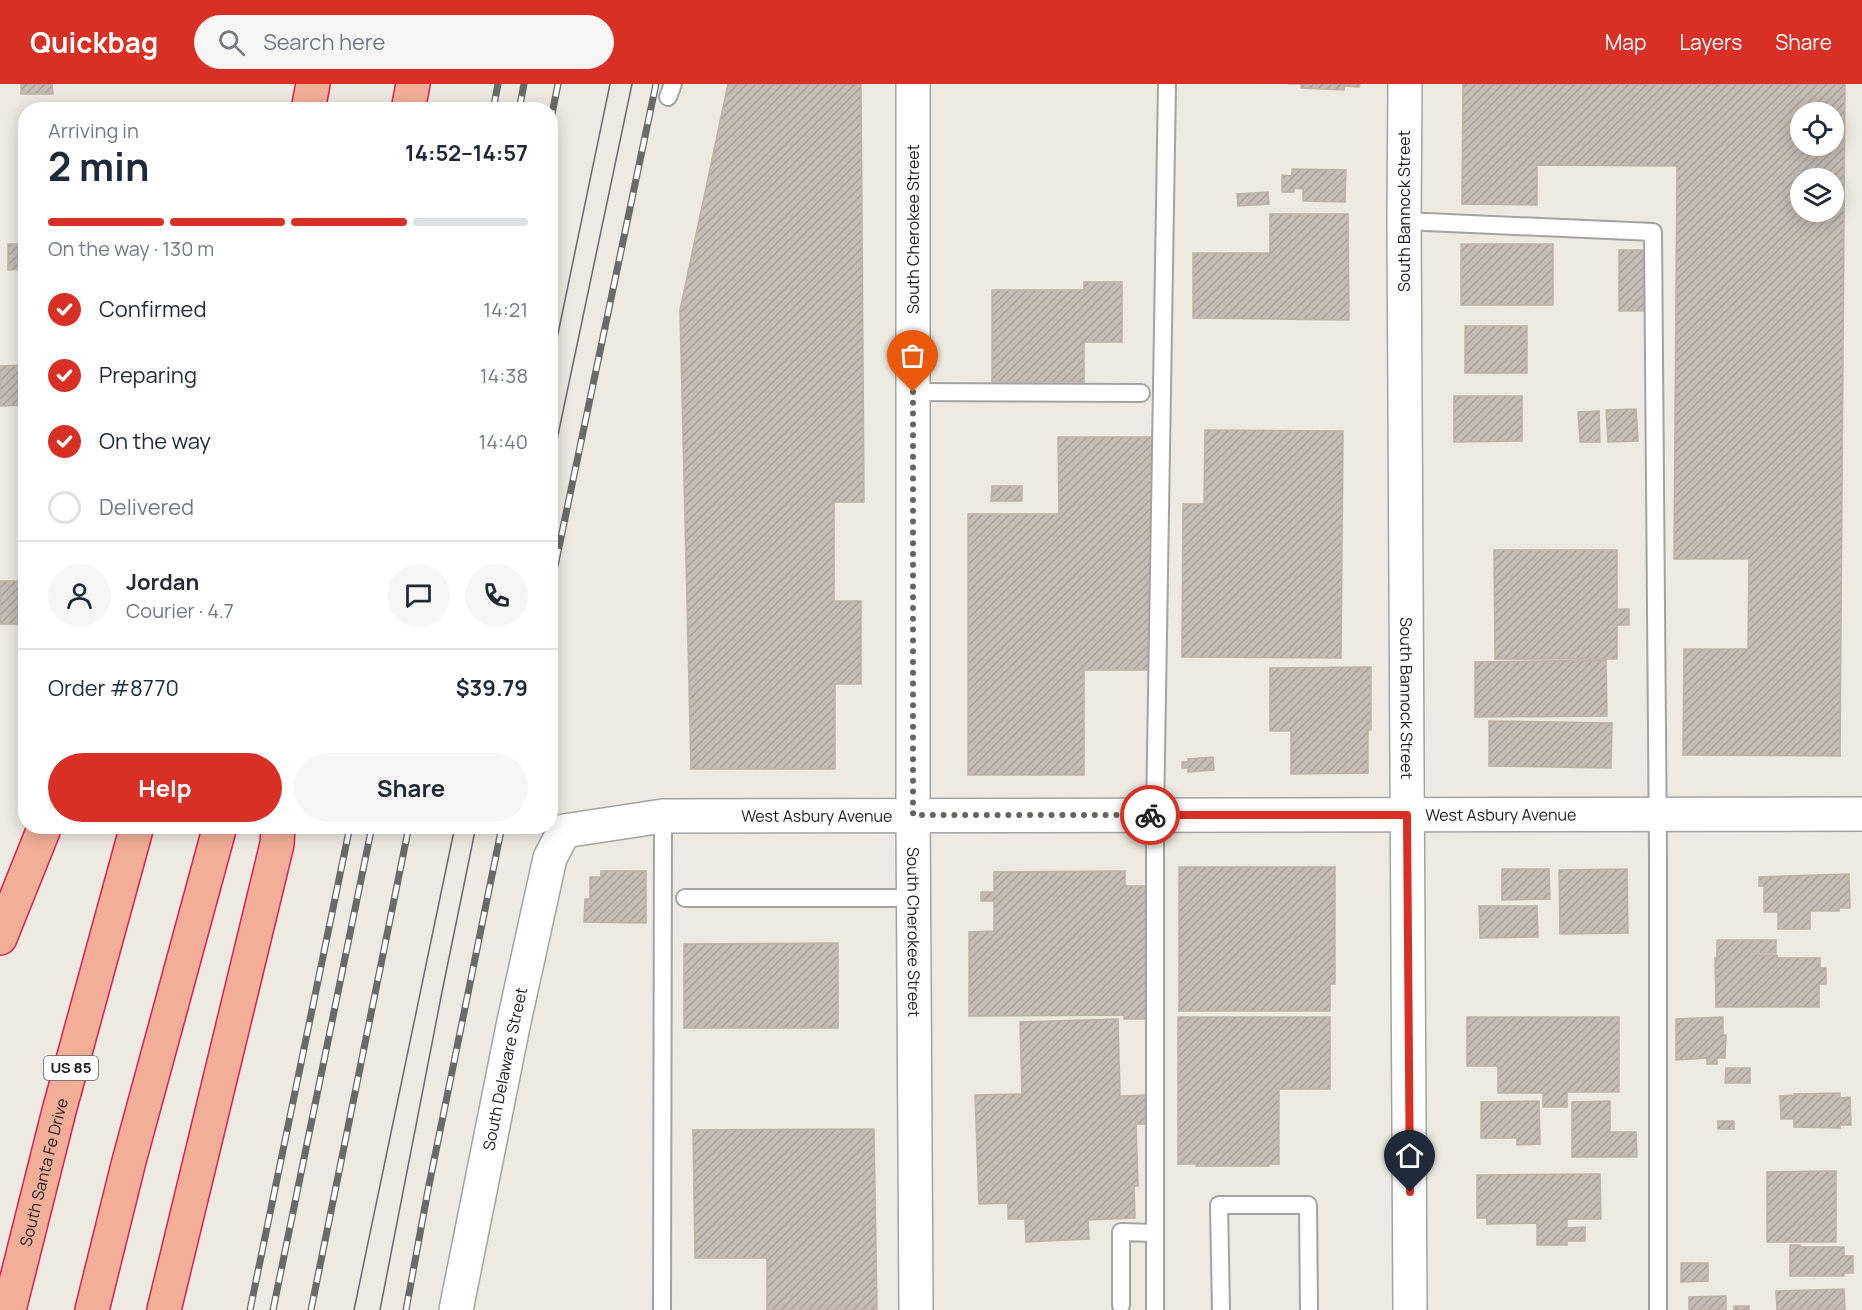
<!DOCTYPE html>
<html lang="en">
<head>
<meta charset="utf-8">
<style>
  body { margin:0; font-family:Manrope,sans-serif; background:#f6f6f7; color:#1f2937; height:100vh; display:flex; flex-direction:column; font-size:22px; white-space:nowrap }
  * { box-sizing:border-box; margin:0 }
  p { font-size:20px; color:#747a83 }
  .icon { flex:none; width:33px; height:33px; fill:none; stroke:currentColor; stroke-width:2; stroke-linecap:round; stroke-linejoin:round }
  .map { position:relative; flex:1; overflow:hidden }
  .sheet { position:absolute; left:18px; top:18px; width:540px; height:732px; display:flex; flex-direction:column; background:#fff; border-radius:24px; box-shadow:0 3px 15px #0003 }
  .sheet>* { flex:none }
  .buttons { position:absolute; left:1790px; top:18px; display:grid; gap:12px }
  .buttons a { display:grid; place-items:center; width:54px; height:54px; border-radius:50%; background:#fff; box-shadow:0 3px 15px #0003; font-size:30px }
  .pin { position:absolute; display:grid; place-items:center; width:51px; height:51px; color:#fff; margin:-62px -26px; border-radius:50% 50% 50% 0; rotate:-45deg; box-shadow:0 0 6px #0007 }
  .pin .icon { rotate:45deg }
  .courier { position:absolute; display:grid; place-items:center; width:60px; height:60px; margin:-30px; border:4px solid #d93025; border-radius:50%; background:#fff; color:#222; box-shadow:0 2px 8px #0007 }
  .headline em { font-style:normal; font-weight:700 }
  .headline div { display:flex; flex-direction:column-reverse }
  .headline { display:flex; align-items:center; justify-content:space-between; height:102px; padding:0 30px }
  h1 { font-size:39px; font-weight:700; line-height:45px }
  .bar { display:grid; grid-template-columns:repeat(4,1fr); gap:9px 6px; align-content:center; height:72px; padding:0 30px }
  .bar i { height:8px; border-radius:4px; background:#e0e1e3 }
  .bar .active { background:#d93025 }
  .bar p { grid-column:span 4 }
  .line { display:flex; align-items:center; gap:15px; padding:0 30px; border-top:2px solid #e0e1e3 }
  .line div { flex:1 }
  .round { display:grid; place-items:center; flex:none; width:63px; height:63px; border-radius:32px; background:#f6f6f7 }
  ol { padding:0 30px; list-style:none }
  li { display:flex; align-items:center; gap:18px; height:66px }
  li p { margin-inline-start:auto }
  li .icon { padding:6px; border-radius:50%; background:#d93025; color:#fff; stroke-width:4 }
  li:last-child { color:#747a83 }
  li i { width:33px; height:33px; border:3px solid #e0e1e3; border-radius:50% }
  .cta { display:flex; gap:12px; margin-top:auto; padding:12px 30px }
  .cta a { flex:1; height:69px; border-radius:36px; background:#d93025; color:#fff; font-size:24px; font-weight:700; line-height:69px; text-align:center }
  .cta a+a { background:#f6f6f7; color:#1f2937 }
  header { display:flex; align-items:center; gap:36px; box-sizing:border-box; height:84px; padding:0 30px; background:#d93025; color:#fff }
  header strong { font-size:28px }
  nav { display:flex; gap:33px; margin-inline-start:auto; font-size:21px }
  .search { width:420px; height:54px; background:#f6f6f7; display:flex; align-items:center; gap:15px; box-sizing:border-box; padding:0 21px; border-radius:33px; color:#747a83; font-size:22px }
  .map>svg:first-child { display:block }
  .building { fill:url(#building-hatch); stroke:#bfb1a3; stroke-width:1.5; fill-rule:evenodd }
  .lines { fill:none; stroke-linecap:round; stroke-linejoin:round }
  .service-casing { stroke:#a3a3a3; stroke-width:20 }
  .minor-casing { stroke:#a3a3a3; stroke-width:36 }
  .trunk-casing { stroke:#d82157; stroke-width:36 }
  .service { stroke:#fff; stroke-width:16 }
  .minor { stroke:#fff; stroke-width:33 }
  .trunk { stroke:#f2ae96; stroke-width:33 }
  .tram { stroke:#6a6a6a; stroke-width:1.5 }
  .rail-casing { stroke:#6a6a6a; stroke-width:7 }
  .rail { stroke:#fff; stroke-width:4.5; stroke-dasharray:14; stroke-linecap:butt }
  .done { stroke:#656461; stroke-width:6; stroke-dasharray:0 10.8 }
  .route { stroke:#d93025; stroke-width:8 }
  .labels { text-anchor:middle; stroke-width:5; stroke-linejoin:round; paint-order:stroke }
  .shield { fill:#fff; stroke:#606060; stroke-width:1.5 }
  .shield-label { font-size:15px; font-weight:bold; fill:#1c1c1c }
  .street-label { font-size:16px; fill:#1c1c1c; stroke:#fff }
</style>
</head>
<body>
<header>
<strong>Quickbag</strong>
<div class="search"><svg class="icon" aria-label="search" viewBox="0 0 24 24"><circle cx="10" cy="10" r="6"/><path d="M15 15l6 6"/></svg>Search here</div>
<nav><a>Map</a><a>Layers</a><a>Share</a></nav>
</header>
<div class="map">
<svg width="1862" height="1226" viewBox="0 0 1862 1226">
  <defs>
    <pattern id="building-hatch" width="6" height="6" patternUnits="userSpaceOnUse" patternTransform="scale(1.5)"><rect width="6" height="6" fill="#c5bcb4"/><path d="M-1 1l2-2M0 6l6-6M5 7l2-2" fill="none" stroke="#a9a19a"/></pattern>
  </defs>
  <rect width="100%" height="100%" fill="#edeae1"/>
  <g class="building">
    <polygon points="21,0 52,0 53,10 21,10"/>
    <polygon points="728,0 861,0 864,418 834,418 834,517 861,517 861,600 835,600 835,685 691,685 680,226"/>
    <polygon points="1288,0 1360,0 1359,3 1344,2 1344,6 1301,4 1301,0"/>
    <path d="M 1463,0 L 1845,0 L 1840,672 L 1683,671 L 1684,565 L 1748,565 L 1749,475 L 1674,475 L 1677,82 L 1537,81 L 1537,121 L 1462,120 ZM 1800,28 L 1833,28 L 1833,62 L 1800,62 ZM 1800,94 L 1833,94 L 1833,128 L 1800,128 Z"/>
    <polygon points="1292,85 1346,86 1345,118 1303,117 1303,105 1294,104 1294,108 1282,108 1282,91 1292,92"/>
    <polygon points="1268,108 1269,120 1238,122 1237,110"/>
    <polygon points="1270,130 1348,130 1349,236 1193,234 1193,169 1270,169"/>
    <polygon points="8,160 26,160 26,185 8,186"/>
    <rect x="1461" y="160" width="92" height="61"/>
    <polygon points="1619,166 1645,166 1644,227 1619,227"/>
    <polygon points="1084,198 1122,198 1122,258 1084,258 1084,298 992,298 992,206 1084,206"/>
    <rect x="1465" y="242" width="62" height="47"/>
    <polygon points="26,281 26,321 0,322 0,282"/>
    <polygon points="1454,312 1522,312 1522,357 1454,358"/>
    <polygon points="1636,325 1638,357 1608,358 1606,326"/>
    <polygon points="1599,327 1600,358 1580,358 1578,328"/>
    <polygon points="1205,346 1343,347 1341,574 1182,573 1183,420 1204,420"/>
    <polygon points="1058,353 1152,353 1153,586 1084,586 1084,691 968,691 968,430 1059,430"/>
    <polygon points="992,402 1022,402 1022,417 991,417"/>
    <polygon points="1494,466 1617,466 1617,525 1629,525 1629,541 1617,541 1617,575 1495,575"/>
    <polygon points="0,497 25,497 26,537 23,537 23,540 0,540"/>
    <polygon points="1606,576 1607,632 1475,633 1475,578"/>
    <polygon points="1371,583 1371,646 1368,646 1368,689 1291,690 1291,647 1270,647 1270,584"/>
    <polygon points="1489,637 1612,639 1611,684 1489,682"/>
    <polygon points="1213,673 1214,686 1188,688 1188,684 1182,684 1182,678 1188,678 1188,675"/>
    <polygon points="1179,783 1335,783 1335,900 1330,900 1330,927 1179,927"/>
    <polygon points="1502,785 1549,785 1550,815 1502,816"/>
    <polygon points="1627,785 1628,849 1560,850 1559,786"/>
    <polygon points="601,787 646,787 646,839 584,838 585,815 590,815 590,793 601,793"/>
    <polygon points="1125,787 1125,802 1152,802 1153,935 1124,935 1124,931 969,932 969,848 994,847 994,817 981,817 981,808 994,808 994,788"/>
    <polygon points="1849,790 1850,824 1839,824 1839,827 1810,827 1810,845 1778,845 1778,828 1764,828 1764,802 1759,802 1759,793"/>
    <polygon points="1479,822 1537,822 1538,853 1480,854"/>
    <polygon points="1717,856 1776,856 1776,869 1758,869 1758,871 1777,871 1777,874 1820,874 1820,884 1826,884 1826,900 1819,900 1819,923 1716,923 1715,874 1717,874"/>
    <polygon points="838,859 838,944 684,944 684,860"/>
    <polygon points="1178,933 1330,933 1330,1005 1279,1005 1279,1080 1269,1080 1269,1082 1196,1082 1196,1080 1178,1080"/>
    <polygon points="1467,933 1619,933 1619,1008 1567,1008 1567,1023 1543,1023 1543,1009 1498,1009 1498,982 1467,982"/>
    <polygon points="1723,933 1723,951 1726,951 1725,974 1717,974 1717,980 1707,980 1707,974 1676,976 1676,935"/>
    <polygon points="1118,935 1120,1012 1150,1011 1151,1040 1136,1040 1138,1102 1134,1102 1135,1134 1088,1136 1089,1155 1026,1158 1025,1135 1008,1135 1008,1119 979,1120 975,1011 1022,1010 1020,938"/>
    <polygon points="1726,984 1750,984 1750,999 1725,999"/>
    <polygon points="1840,1009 1840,1014 1850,1013 1851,1041 1840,1041 1840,1044 1794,1043 1794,1035 1781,1035 1780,1012 1794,1011 1794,1010"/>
    <polygon points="1539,1017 1540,1060 1517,1061 1517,1054 1481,1054 1481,1018"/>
    <polygon points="1610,1017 1610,1048 1636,1048 1637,1073 1572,1073 1572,1018"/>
    <rect x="1718" y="1037" width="16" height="8"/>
    <polygon points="874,1045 877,1226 767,1226 767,1174 695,1174 693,1046"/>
    <polygon points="1836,1087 1836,1158 1767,1158 1767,1088"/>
    <polygon points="1600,1090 1601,1135 1567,1135 1567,1144 1585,1143 1585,1157 1567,1157 1567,1161 1537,1161 1537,1139 1487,1140 1487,1134 1477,1134 1477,1091"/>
    <polygon points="1790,1161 1800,1161 1800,1163 1844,1163 1844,1172 1853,1172 1853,1189 1844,1189 1844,1192 1790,1192"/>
    <polygon points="1681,1179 1708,1179 1708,1197 1681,1198"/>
    <polygon points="1844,1205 1845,1226 1777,1226 1776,1207"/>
    <polygon points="1726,1212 1726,1226 1689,1226 1689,1213"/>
    <rect x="1734" y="1222" width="15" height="4"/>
  </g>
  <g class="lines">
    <g class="service-casing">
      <g id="service">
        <polyline points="668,13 673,0"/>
        <polyline points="1404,137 1653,148 1658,773 1658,1226"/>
        <polyline points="913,308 1141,309"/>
        <polyline points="685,814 913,814"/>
        <polyline points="1121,1221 1121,1148 1155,1149"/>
        <polyline points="662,1226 663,732"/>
        <polyline points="1155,1226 1155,731 1167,0"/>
        <polyline points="1221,1226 1219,1121 1308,1121 1309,1226"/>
      </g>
    </g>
    <g class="minor-casing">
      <g id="minor">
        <path id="s1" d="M 913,0 L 913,731 L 916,1226"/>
        <path id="s2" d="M 1405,0 L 1404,137 L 1410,1226"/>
        <path id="s3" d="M 456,1226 L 513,942 L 550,774 L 564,747 L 663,732 L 1862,730"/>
      </g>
    </g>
    <g class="trunk-casing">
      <g id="trunk">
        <polyline points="308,26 313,0"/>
        <polyline points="408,26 413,0"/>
        <polyline points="0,854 45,742"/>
        <path id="s4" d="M 9,1226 L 59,1027 L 137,742"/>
        <polyline points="92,1226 129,1077 220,742"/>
        <polyline points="164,1226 277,760 278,742"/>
      </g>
    </g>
    <use href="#service" class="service"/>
    <use href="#minor" class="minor"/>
    <use href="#trunk" class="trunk"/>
    <g class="tram">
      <polyline points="550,288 610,0"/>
      <polyline points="550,389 632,0"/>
      <polyline points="354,1226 455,742"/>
      <polyline points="380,1226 442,908 476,742"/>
    </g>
    <g class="rail-casing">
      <g id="rail">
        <polyline points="493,26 498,0"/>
        <polyline points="519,26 524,0"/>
        <polyline points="550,40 558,0"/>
        <polyline points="550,506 656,0"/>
        <polyline points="250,1226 350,742"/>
        <polyline points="273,1226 372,742"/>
        <polyline points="311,1226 409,742"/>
        <polyline points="406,1226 428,1106 502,742"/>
      </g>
    </g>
    <use href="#rail" class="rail"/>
  </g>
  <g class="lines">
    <polyline class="done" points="913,308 913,731 1150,731"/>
    <polyline class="route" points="1150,731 1407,731 1410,1108"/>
  </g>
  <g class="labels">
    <rect class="shield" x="44" y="972" width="54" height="24" rx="4.5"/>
    <g class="shield-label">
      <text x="71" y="989">US 85</text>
    </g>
    <g class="street-label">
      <text transform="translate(1404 127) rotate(-90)" y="6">South Bannock Street</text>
      <text transform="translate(913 145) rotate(-90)" y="6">South Cherokee Street</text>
      <text dy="6" stroke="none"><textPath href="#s2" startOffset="614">South Bannock Street</textPath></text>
      <text dy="6" stroke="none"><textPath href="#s3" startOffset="746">West Asbury Avenue</textPath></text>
      <text dy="6" stroke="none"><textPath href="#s3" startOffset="1430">West Asbury Avenue</textPath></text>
      <text dy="6" stroke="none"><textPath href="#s1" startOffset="848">South Cherokee Street</textPath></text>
      <text dy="6" stroke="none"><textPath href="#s3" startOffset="246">South Delaware Street</textPath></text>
      <text dy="6" stroke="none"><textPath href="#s4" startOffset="142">South Santa Fe Drive</textPath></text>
    </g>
  </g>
</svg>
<div class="buttons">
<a><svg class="icon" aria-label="locate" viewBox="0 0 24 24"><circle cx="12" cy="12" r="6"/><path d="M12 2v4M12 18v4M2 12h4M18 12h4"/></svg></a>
<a><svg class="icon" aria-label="layers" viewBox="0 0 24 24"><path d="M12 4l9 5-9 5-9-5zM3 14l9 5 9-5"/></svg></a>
</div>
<div class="pin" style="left:913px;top:308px;background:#ea580c"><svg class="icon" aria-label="bag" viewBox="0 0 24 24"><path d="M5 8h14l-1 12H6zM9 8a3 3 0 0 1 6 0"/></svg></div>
<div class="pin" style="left:1410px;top:1108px;background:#1f2937"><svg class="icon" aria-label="home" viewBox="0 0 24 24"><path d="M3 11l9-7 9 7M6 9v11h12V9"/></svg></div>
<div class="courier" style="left:1150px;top:731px"><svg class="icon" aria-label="bike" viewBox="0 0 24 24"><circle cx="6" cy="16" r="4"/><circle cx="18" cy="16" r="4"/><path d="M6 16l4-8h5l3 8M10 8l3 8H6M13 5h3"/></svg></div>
<section class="sheet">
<div class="headline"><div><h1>2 min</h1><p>Arriving in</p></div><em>14:52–14:57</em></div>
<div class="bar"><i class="active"></i><i class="active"></i><i class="active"></i><i></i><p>On the way · 130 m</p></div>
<ol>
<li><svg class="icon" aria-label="check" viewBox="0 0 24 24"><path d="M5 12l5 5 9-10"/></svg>Confirmed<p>14:21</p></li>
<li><svg class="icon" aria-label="check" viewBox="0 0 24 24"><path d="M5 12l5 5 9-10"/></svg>Preparing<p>14:38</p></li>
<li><svg class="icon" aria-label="check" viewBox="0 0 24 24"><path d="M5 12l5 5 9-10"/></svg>On the way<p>14:40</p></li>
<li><i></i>Delivered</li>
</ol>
<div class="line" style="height:108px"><a class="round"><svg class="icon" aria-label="person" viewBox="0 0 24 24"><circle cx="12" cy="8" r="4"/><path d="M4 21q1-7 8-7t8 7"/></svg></a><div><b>Jordan</b><p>Courier · 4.7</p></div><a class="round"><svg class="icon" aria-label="chat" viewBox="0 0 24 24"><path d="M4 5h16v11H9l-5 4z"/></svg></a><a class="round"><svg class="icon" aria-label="phone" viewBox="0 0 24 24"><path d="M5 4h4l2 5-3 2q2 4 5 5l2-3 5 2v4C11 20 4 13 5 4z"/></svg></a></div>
<div class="line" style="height:78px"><div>Order #8770</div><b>$39.79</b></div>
<div class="cta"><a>Help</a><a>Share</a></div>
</section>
</div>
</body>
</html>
